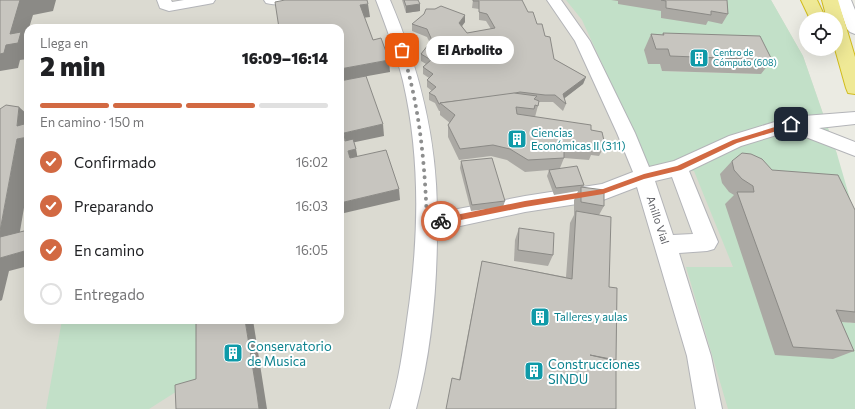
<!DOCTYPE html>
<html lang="es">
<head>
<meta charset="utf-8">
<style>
  body { margin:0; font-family:Commissioner,sans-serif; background:#f6f6f6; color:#202124; height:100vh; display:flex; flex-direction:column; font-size:15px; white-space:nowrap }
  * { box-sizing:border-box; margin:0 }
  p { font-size:13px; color:#757577 }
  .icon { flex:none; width:22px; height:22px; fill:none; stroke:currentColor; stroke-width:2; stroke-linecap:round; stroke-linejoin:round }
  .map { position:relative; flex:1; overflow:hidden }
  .side { position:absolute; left:24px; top:24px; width:320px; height:300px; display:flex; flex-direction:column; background:#fff; border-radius:12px; box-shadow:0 4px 16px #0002 }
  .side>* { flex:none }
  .buttons { position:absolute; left:799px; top:12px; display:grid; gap:8px }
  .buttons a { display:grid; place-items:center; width:44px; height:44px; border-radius:50%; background:#fff; box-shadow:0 4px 16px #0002; font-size:20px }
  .pin { position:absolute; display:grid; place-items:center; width:34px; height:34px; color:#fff; margin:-17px; border-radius:8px; box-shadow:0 2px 6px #0006 }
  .courier { position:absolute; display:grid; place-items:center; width:40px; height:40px; margin:-20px; border:3px solid #d26942; border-radius:50%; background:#fff; color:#222; box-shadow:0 1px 5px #0007 }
  .bubble { position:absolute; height:28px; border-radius:14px; background:#fff; box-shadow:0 4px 16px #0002; font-size:13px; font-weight:800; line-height:28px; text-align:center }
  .overview em { font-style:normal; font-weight:800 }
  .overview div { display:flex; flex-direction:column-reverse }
  .overview { display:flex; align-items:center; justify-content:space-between; height:68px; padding:0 16px }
  h1 { font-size:26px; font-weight:800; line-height:30px }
  .bar { display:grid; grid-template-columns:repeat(4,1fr); gap:6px 4px; align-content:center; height:48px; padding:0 16px }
  .bar i { height:5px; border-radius:3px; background:#e0e0e0 }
  .bar .on { background:#d26942 }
  .bar p { grid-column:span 4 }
  ol { padding:0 16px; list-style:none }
  li { display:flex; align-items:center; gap:12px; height:44px }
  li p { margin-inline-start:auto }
  li .icon { padding:4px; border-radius:50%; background:#d26942; color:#fff; stroke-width:4 }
  li:last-child { color:#757577 }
  li i { width:22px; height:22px; border:2px solid #e0e0e0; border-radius:50% }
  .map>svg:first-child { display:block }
  .education { fill:#dbdad1; fill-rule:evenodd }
  .green { fill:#c2e0c8; fill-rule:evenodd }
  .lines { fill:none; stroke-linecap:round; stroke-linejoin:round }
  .minor-casing { stroke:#b3b4b8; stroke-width:2 }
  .highway-casing { stroke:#d1bc1c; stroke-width:2 }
  .minor { fill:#fff; fill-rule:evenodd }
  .highway { fill:#efe996; fill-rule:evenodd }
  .wall { fill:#aba9a4 }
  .shaded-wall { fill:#8b8a86 }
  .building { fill:#c7c5bf; stroke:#8b8a86 }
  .route { fill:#d26942 }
  .done { stroke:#8d8e8e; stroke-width:4; stroke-dasharray:0 7.2 }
  .labels { text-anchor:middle; stroke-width:4; stroke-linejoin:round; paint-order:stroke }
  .far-culture-label { font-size:9px; fill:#0d838f; stroke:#fff; text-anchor:start }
  .culture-label { font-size:11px; fill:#0d838f; stroke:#fff; text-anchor:start }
  .street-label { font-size:11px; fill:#5b5c61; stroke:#fff }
  .near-culture-label { font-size:13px; fill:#0d838f; stroke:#fff; text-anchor:start }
</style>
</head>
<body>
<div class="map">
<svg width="855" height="409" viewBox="0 0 855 409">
  <rect width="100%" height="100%" fill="#ebebe3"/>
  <path class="education" d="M 0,0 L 771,0 L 803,56 L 837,154 L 855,409 L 0,409 ZM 28,28 L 340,28 L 340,320 L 28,320 Z"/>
  <g class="green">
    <path d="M 566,0 L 771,0 L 803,56 L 837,154 L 855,216 L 739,199 L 817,320 L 855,323 L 855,409 L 728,409 L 686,267 L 733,267 L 694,171 L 652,172 L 582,20 ZM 660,64 L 760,74 L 662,71 Z"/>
    <polygon points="62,320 168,320 169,322 196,320 200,380 182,388 149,409 46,409"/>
  </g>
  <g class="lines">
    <g class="minor-casing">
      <g id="minor">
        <polygon points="157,0 171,0 172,2 184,0 215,0 213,3 208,4 169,11 160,8"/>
        <path d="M 264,0 L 297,0 L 295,3 C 286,5 275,5 266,3 Z"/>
        <path d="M 376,0 L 390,0 C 419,68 437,138 437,213 L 525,196 L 602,184 L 633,172 L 617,133 L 575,41 L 547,0 L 561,0 L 590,41 L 635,133 L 649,167 L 674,161 L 729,136 L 791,117 L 855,112 L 855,124 L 819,128 L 855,142 L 855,156 L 790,131 L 741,146 L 689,171 L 718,242 L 714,249 L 707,251 L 679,253 L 711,356 L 722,409 L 696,409 L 687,356 L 637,187 L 603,200 L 525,212 L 437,231 C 437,289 431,353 416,409 L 390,409 C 399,380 403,350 407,320 C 419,240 421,159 403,81 C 396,53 386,26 376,0 ZM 672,177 L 693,234 L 673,235 L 655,181 Z"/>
        <polygon points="837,0 851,0 855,10 855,34 850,32 847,29"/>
      </g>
    </g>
    <g class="highway-casing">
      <g id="highway">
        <polygon points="801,0 817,0 826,19 810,19"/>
        <polygon points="822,0 838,0 855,57 855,94 848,93 846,88 835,49 836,19 827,19"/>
      </g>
    </g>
    <use href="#minor" class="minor"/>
    <use href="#highway" class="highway"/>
  </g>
  <g class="wall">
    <polygon points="402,0 418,0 420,11 406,13"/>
    <polygon points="473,0 528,12 545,36 554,59 586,77 583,84 564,98 566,104 563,111 553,102 539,102 535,117 591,130 605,145 599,156 591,155 589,160 564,158 560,168 584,185 583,187 604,206 599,215 609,287 616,360 615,361 459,380 482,261 566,277 570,223 574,215 574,200 578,191 554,195 547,176 549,170 525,172 507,160 491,156 459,160 448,137 448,125 450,123 440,115 440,111 439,111 435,103 429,100 429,93 432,91 427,87 427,80 429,78 423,74 423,67 426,64 421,61 421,54 431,45 427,37 412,31 412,24 465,22 462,26 467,33 491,29 486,21 479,20 479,9 472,8"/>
    <polygon points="611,0 727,0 728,14 722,24 708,21 706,25 661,18 661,11 618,4 618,1"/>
    <polygon points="663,33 772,60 761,74 662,71 660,64 648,64 644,50 651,34 662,35"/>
    <polygon points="461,161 505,201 503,207 471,211 460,168"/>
    <polygon points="732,161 772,170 855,210 855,323 841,322 854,351 833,359 775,355 725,204 734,195 729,192 722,183 720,174"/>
    <polygon points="519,228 553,255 548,266 514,261 515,240"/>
  </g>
  <g class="shaded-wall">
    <polygon points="20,0 56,0 53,11 33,15 29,28 28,28 28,31 26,38 28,40 28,59 20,60 18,68 0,71 0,54"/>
    <polygon points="368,4 370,17 362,18 360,5"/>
    <polygon points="420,4 420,11 406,13 406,6"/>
    <polygon points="465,15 465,22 459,30 459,23"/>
    <polygon points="389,60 390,72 340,81 340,69"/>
    <polygon points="586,77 583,84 561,101 563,94"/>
    <polygon points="19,107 28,115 28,136 17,126"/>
    <polygon points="383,124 384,136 346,144 344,133"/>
    <polygon points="28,137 28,184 17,249 0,238 0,231 17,139"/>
    <polygon points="356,149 358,160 351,162 348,151"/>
    <polygon points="399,189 400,200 340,214 340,203"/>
    <polygon points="28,250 28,266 9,271 2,300 0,301 0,258"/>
    <polygon points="245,320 253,320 267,409 259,409"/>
  </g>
  <g class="building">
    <polygon points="0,0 20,0 10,34 21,32 18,43 6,45 4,53 0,54"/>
    <polygon points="285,0 367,0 368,4 360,5 373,40 381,38 389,60 340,69 340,28 279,28 275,2"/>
    <polygon points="404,0 418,0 420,4 406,6"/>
    <polygon points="473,0 522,0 528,12 533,12 537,24 542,24 545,36 550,37 554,59 586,77 563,94 566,104 555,95 545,95 520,92 506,95 440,103 440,104 439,104 435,96 429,93 436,87 427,80 433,74 423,67 431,60 421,54 428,45 434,45 427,29 412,24 424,14 426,9 435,9 441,6 465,15 459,23 467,33 495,28 487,14 479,12 479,1 473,1"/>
    <polygon points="661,0 727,0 728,14 711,11 711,15 666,8 666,1"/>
    <polygon points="663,33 760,36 772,60 670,56 668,49 656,49 651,34 664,35"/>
    <polygon points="366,76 383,124 344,133 345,141 353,139 356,149 348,151 350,158 386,150 399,189 340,203 340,81"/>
    <polygon points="514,93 537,96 534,99 539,101 538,106 535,105 534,109 516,107 517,114 591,125 591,130 602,132 605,145 592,143 594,149 564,146 564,158 528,160 510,149 493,145 460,149 448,125 455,115 440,103"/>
    <polygon points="6,105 19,107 17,126 28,123 28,137 17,139 0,231 0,109"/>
    <polygon points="742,153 751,154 762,159 772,170 838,175 855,210 855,312 836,310 854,351 793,347 737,192 754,192 753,186 742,179 734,170 732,161"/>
    <polygon points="492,158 505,201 472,205 461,161"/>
    <polygon points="577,166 584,185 556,188 549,170"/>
    <polygon points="581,187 604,190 604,206 581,202"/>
    <polygon points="576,211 611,217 609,287 617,288 616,360 590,355 616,361 616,409 446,409 452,378 460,380 482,261 572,279"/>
    <polygon points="519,228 554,233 553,255 518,250"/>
    <polygon points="28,230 28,250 0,258 0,237"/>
    <polygon points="196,320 245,320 257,394 259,409 176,409 175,385 196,379"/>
  </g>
  <polygon class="route" points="791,122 794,124 793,126 737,143 681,170 644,179 603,194 525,207 441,224 438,221 441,218 525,201 603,189 644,174 677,166 733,140"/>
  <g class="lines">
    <path class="done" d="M 402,50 C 420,107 425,165 427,224 L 441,221"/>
  </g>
  <defs>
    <g id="building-square" transform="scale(1)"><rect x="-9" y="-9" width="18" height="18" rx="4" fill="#0f9aa8" stroke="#fff"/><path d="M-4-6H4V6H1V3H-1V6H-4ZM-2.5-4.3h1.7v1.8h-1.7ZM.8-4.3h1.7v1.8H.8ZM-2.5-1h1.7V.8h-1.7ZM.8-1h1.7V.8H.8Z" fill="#fff"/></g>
  </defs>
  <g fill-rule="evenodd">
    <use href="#building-square" x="699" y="58"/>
    <use href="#building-square" x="517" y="139"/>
    <use href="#building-square" x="540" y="317"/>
    <use href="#building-square" x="233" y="353"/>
    <use href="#building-square" x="534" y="371"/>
  </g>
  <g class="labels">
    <g class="far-culture-label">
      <text x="713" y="56">Centro de<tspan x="713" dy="10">Cómputo (608)</tspan></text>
    </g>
    <g class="culture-label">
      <text x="531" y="137">Ciencias<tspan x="531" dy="13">Económicas II (311)</tspan></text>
      <text x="554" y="321">Talleres y aulas</text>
    </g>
    <g class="street-label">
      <text transform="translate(658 220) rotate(72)" y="4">Anillo Vial</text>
    </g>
    <g class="near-culture-label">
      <text x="247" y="351">Conservatorio<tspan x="247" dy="15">de Musica</tspan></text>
      <text x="548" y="369">Construcciones<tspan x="548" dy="15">SINDU</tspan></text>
    </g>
  </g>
</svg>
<div class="buttons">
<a><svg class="icon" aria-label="locate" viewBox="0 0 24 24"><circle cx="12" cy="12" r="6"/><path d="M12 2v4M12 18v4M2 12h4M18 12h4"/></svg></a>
</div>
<div class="pin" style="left:402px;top:50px;background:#ea580c"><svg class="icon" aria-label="bag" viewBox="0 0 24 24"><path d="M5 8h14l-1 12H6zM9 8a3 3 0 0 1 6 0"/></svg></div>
<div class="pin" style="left:791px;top:124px;background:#1f2937"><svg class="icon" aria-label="home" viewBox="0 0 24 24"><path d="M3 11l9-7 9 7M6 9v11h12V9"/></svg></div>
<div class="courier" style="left:441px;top:221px"><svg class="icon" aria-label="bike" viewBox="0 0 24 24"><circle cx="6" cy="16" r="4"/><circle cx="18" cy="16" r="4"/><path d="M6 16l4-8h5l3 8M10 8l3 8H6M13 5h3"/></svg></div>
<div class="bubble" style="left:426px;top:36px;width:88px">El Arbolito</div>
<section class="side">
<div class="overview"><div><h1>2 min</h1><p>Llega en</p></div><em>16:09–16:14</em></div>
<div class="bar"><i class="on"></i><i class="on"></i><i class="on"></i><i></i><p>En camino · 150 m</p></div>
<ol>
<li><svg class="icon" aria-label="check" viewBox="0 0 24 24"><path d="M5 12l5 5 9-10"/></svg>Confirmado<p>16:02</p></li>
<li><svg class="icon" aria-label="check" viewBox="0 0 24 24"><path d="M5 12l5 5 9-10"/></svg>Preparando<p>16:03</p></li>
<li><svg class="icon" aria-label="check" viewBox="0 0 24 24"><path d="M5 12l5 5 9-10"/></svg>En camino<p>16:05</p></li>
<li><i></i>Entregado</li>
</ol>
</section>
</div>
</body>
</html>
